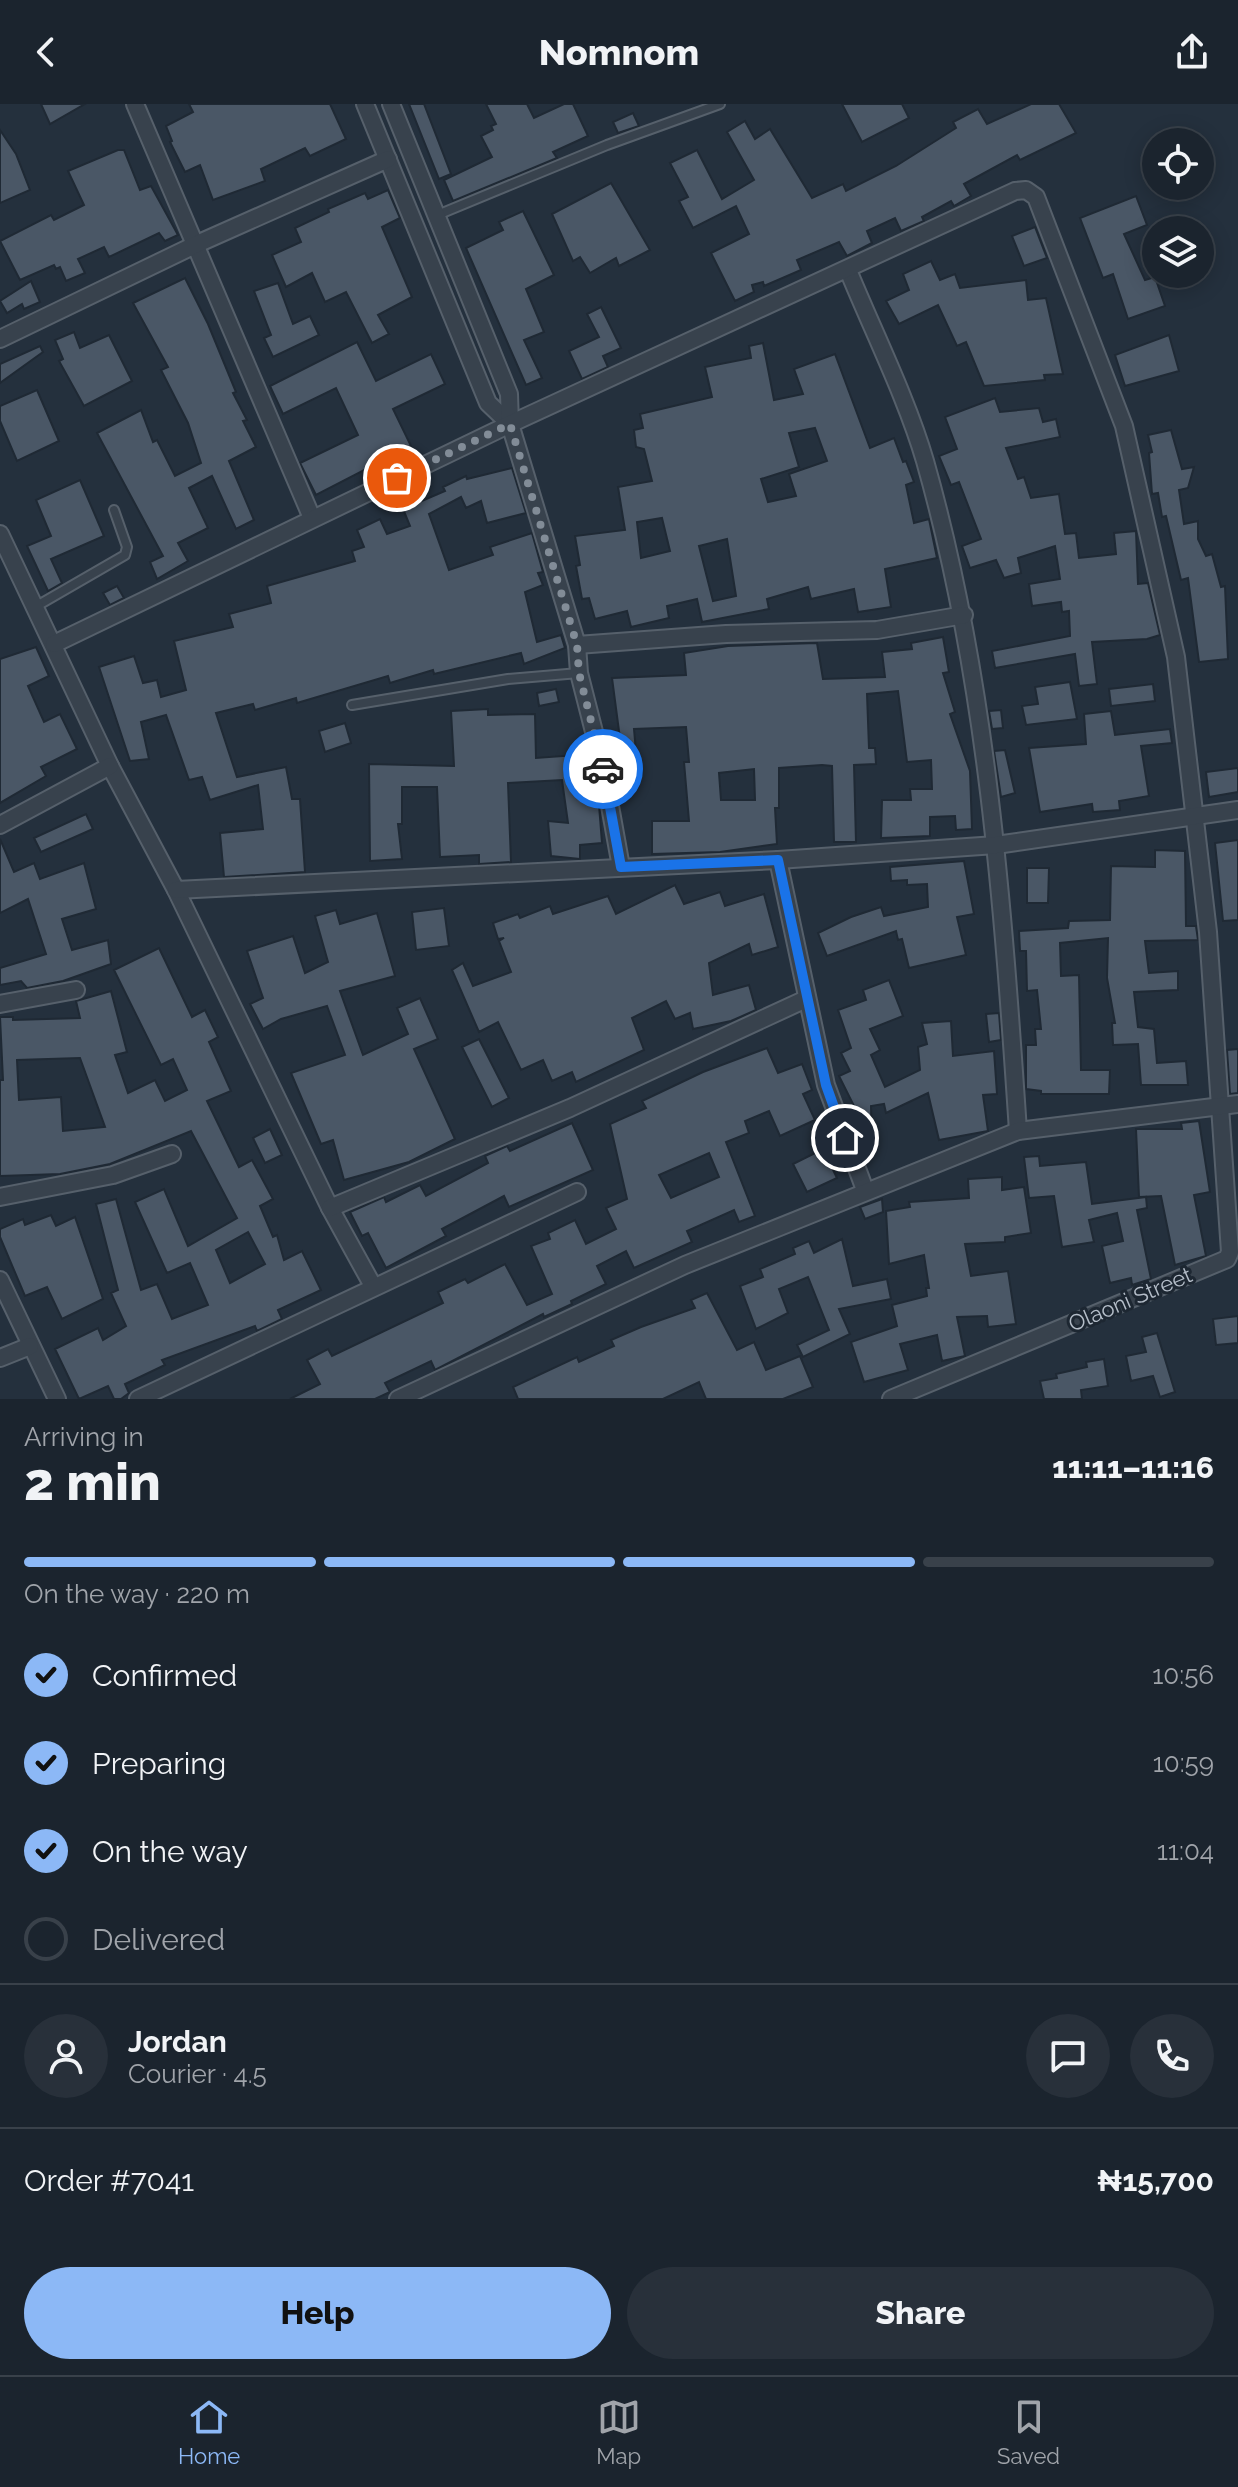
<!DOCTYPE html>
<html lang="en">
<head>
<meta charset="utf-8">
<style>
  body { margin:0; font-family:Raleway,sans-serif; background:#28303a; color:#f1f3f6; height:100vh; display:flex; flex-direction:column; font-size:30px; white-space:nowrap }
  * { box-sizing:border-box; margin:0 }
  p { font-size:26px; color:#a0a4aa }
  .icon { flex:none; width:44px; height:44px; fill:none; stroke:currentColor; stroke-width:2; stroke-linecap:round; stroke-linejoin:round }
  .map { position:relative; height:1295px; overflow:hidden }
  .drawer { display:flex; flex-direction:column; background:#1b242e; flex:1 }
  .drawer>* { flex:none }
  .buttons { position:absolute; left:1142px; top:24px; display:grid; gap:16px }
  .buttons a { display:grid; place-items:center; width:72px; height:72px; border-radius:50%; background:#1b242e; box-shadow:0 4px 20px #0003,0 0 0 2px #39414a; font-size:40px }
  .pin { position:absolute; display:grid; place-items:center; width:68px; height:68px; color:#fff; margin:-34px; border:4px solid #fff; border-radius:50%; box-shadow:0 2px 8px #0007 }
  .courier { position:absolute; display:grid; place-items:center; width:80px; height:80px; margin:-40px; border:6px solid #1a73e8; border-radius:50%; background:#fff; color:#222; box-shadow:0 2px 10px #0007 }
  .summary em { font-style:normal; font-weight:800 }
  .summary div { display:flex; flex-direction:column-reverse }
  .summary { display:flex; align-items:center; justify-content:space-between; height:136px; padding:0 24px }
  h1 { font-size:52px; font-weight:800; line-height:60px }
  .bar { display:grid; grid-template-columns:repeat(4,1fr); gap:12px 8px; align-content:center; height:96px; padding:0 24px }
  .bar i { height:10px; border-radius:6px; background:#39414a }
  .bar .on { background:#8cb8f6 }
  .bar p { grid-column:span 4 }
  .line { display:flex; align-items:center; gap:20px; padding:0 24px; border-top:2px solid #39414a }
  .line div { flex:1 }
  .round { display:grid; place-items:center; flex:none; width:84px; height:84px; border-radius:42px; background:#28303a }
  ol { padding:0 24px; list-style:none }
  li { display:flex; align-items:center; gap:24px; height:88px }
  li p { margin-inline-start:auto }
  li .icon { padding:8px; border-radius:50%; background:#8cb8f6; color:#111; stroke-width:4 }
  li:last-child { color:#a0a4aa }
  li i { width:44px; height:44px; border:4px solid #39414a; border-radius:50% }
  .button { display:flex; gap:16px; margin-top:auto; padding:16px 24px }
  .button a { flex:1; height:92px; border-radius:48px; background:#8cb8f6; color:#111; font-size:32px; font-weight:800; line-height:92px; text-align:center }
  .button a+a { background:#28303a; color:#f1f3f6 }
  header { display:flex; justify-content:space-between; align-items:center; height:104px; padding:0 24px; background:#1b242e; font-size:36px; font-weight:800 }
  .tabs { display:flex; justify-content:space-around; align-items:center; height:112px; border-top:2px solid #39414a; background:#1b242e; font-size:22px; color:#a0a4aa }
  .tabs a { display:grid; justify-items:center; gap:4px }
  .tabs .on { color:#8cb8f6 }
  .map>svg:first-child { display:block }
  .building { fill:#4a5766; stroke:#1f2934; stroke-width:2; fill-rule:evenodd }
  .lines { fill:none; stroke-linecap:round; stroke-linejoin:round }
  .service-casing { stroke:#56606b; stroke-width:12 }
  .minor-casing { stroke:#56606b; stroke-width:20 }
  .service { stroke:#38424d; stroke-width:8 }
  .minor { stroke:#38424d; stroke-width:16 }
  .done { stroke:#828c97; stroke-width:8; stroke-dasharray:0 14.4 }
  .route { stroke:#1a73e8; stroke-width:10 }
  .labels { text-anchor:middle; stroke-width:6; stroke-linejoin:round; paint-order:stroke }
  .street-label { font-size:22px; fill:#b4bdc8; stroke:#1d2732 }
</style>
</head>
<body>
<header><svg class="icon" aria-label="back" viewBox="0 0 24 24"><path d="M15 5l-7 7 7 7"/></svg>Nomnom<svg class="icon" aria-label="share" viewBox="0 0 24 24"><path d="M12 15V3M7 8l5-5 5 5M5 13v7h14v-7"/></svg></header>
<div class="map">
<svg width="1238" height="1295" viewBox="0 0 1238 1295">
  <rect width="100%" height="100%" fill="#24303d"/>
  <g class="building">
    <polygon points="41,0 85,0 50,20"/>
    <polygon points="189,0 330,0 346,35 310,52 305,44 261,65 265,77 213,96 200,61 185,68 170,38 172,37 166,22 193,8"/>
    <polygon points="409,0 424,0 451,70 439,75"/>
    <polygon points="486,0 527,0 534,14 564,0 573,0 588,32 553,48 557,54 453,97 444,76 492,53 481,32 493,26 491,22 496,20"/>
    <polygon points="842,0 902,0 909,14 862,38"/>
    <polygon points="1031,0 1059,0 1076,29 1020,56 1017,51 964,80 971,92 954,102 951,97 922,113 924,117 901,127 895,114 867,127 872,139 847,152 839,138 797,156 801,166 764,182 763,178 752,181 754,188 735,197 711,149 749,130 736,102 693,124 679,97 688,93 670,59 697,46 722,95 754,76 727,28 745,17 755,35 770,25 812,94 843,80 846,87 896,62 956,24 953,18 978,5 987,20"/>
    <polygon points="633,9 639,22 618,29 613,18"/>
    <polygon points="0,26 16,50 30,86 0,99"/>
    <polygon points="118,46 124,46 140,86 151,82 178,131 165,137 159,129 109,153 104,143 78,155 85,169 66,177 60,163 56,165 54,161 20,176 0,137 51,111 54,116 84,101 68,67"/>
    <polygon points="611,79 650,146 619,162 616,154 590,169 580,153 573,157 552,110"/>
    <polygon points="388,86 400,114 382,123 412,193 378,211 389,230 372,239 346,188 325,198 312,169 286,183 272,151 301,138 295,124 329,108 328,105 365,89 368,95"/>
    <polygon points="1136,92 1147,121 1124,130 1145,176 1155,173 1165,202 1128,215 1113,170 1103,174 1080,114"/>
    <polygon points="523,107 554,171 526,185 544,228 524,236 542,274 526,281 466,144 503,126 499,118"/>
    <polygon points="1035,123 1047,154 1024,162 1012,132"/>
    <polygon points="931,157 940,176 955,170 960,184 1026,176 1028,196 1046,194 1063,270 1044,271 1045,276 984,282 966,238 957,242 938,201 899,220 886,197 909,186 903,170"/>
    <polygon points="185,174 208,220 236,288 233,289 247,316 243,317 256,343 229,357 254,416 236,425 212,372 189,384 208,424 178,439 188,457 157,475 150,458 163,452 97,329 141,306 153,338 157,336 175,372 201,359 188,319 161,266 168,263 133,199"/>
    <polygon points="31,177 40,198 24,205 22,200 7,209 0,197"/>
    <polygon points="278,179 293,220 310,212 319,231 273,253 264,234 271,231 254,187"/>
    <polygon points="601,203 621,244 603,252 608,263 582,275 569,247 599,233 587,210"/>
    <polygon points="74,228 80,244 109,231 132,277 84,302 59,257 63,255 55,236"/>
    <polygon points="1169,231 1179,267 1125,282 1115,251"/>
    <polygon points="357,238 376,277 431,250 445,280 393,305 411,342 316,391 300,359 358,331 336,284 283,310 270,282"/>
    <path d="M 763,239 L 774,296 L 803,290 L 794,265 L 835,250 L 870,344 L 894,334 L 903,358 L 906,357 L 914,378 L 906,381 L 914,419 L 929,415 L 937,454 L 885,465 L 891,503 L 858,508 L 854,485 L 811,495 L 808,483 L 767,495 L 769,505 L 702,518 L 697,495 L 667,502 L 669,514 L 631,523 L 627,507 L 595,515 L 589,494 L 582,495 L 576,462 L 580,461 L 575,432 L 625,426 L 618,383 L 652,377 L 644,345 L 636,343 L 634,326 L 643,324 L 640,310 L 712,293 L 705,263 L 751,254 L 749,242 ZM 815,324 L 827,357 L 789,370 L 796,392 L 768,398 L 761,375 L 799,363 L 789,329 ZM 662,414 L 670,447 L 641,454 L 637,418 ZM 727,435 L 736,492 L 713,497 L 699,442 Z"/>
    <polygon points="40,242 43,248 0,279 0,260"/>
    <polygon points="37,286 59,337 17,357 0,317 0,302"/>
    <polygon points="995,294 1000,308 1039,304 1043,318 1056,315 1060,333 1006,344 1018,375 1024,373 1031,394 1059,390 1065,430 1076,429 1079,454 1116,450 1114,429 1136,427 1138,480 1148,479 1160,531 1147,535 1092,538 1097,580 1079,582 1075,550 995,564 992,547 1070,532 1069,507 1062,508 1061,498 1032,502 1029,480 1060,475 1055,442 1018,454 1021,469 1004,474 996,456 970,464 962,442 981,435 959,378 951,381 939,352 957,345 945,313"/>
    <polygon points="1171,326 1182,365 1194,363 1188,384 1179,386 1184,420 1198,417 1198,435 1206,452 1212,450 1221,483 1225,482 1228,555 1199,558 1188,474 1181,476 1166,412 1162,413 1158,389 1152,390 1149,349 1152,348 1148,331"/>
    <polygon points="512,364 526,409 487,419 481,397 466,404 461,393 429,410 449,466 493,451 490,443 532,429 543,468 538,469 543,481 525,488 537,538 561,531 565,544 524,560 521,549 434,570 433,566 390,579 388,572 297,599 296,594 255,606 253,600 216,609 237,673 286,663 292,695 300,695 305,768 224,773 220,729 263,725 258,681 210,696 202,673 189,676 166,611 141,618 149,655 130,657 99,563 134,552 143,579 157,576 161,593 186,586 174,537 233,523 229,510 271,499 267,482 355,457 352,447 364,443 357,426 380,415 387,430 410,422 403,405 445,387 443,383 466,372 467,375"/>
    <polygon points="80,376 104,432 51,455 62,479 48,487 27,442 51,432 36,396"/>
    <polygon points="117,482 124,494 110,501 103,489"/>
    <path d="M 943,533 L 949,568 L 943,569 L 955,608 L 950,610 L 970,667 L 972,725 L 956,726 L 955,712 L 930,713 L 930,732 L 881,734 L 882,696 L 911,696 L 910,685 L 932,685 L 931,656 L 907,658 L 898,587 L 867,590 L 869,644 L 875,644 L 876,660 L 854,661 L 856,738 L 834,738 L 832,662 L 822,661 L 779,664 L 779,704 L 775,704 L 777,740 L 720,748 L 652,750 L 652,717 L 689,717 L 684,658 L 689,658 L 686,623 L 634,625 L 636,648 L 622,650 L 612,574 L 686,571 L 684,549 L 728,542 L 817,539 L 823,575 L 885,573 L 882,548 L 912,545 L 911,539 ZM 754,665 L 755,696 L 721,696 L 719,669 Z"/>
    <polygon points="36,543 49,572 28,582 44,618 60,610 77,645 41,663 46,672 0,699 0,555"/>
    <polygon points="1070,578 1077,615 1026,621 1022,602 1038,600 1035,583"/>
    <polygon points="1153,580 1155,597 1111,602 1109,585"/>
    <polygon points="556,585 559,598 539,602 537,589"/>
    <polygon points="488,605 488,611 535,610 536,654 577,651 579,678 591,677 595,701 599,701 602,739 580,741 580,755 551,752 548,717 568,719 562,676 508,679 511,758 479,760 479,751 440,753 437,683 402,683 402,720 398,720 402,755 370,757 369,660 454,662 451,607"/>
    <polygon points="1001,606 1003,624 992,625 989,607"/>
    <polygon points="1111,607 1115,631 1170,625 1172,639 1141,642 1149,692 1119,697 1120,706 1093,708 1092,700 1040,708 1029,644 1086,640 1084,610"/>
    <polygon points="345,619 351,639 325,648 319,627"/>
    <polygon points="1005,646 1015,689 1001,693 994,647"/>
    <polygon points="1238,664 1238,688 1209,693 1206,668"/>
    <polygon points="86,710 93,725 41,748 34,734"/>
    <polygon points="0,735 14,768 34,759 40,775 84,759 96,805 62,815 72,846 108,836 111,860 63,877 27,884 21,877 0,881 0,864 46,850 28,795 0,809"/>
    <polygon points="1238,736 1238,816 1223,817 1215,739"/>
    <polygon points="1155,746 1185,747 1186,822 1196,822 1198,836 1145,837 1149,869 1178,867 1178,886 1134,888 1138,923 1154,925 1157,959 1186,957 1188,981 1141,981 1138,940 1113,941 1112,919 1115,919 1107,874 1108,834 1060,839 1061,872 1079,871 1081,966 1110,966 1109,990 1041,990 1041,987 1026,985 1026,941 1036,941 1035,925 1041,925 1037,886 1027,887 1026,847 1020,847 1019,827 1068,824 1069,817 1110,816 1111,762 1155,763"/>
    <polygon points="964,757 974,810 957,813 966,851 909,864 902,835 898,836 896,827 827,852 818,829 851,813 881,803 884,812 928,803 927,780 907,781 907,776 891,777 890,763"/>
    <polygon points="1027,764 1049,764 1048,799 1027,799"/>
    <polygon points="675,781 684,800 720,788 725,802 764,790 778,843 752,851 749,840 709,859 713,891 749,881 756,906 731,917 693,925 690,909 675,915 666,897 632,914 644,946 576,978 572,968 552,977 543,956 521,966 498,918 479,928 452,866 463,859 473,882 511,868 499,837 504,834 498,835 493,819 518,810 520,814 550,802 553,810 608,792 616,810"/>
    <polygon points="444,804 449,842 416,846 412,808"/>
    <polygon points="336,806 340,820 377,809 395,872 340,887 363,951 408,930 397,904 420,894 438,935 414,945 455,1035 409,1058 344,1076 333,1036 321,1040 291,969 345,951 327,902 281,915 263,925 250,900 263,894 247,847 293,832 305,869 328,858 315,812"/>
    <path d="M 159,844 L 192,913 L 205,906 L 218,933 L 209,938 L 231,987 L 207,997 L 239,1063 L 252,1056 L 273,1095 L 260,1102 L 273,1133 L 277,1131 L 284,1156 L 302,1147 L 321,1186 L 278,1206 L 282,1215 L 257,1227 L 255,1222 L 162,1256 L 165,1261 L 125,1280 L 129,1289 L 121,1295 L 114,1295 L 108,1282 L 79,1295 L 55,1245 L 98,1224 L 103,1236 L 126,1222 L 111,1189 L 118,1186 L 96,1100 L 116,1095 L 141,1186 L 157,1180 L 172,1215 L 208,1201 L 190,1159 L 167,1169 L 135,1098 L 164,1085 L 188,1142 L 237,1114 L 191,1027 L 110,1060 L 60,1070 L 0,1072 L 0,976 L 3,976 L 0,913 L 13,913 L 13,916 L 80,914 L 76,897 L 111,887 L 127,948 L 115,951 L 128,989 L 155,976 L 165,997 L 187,986 L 173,955 L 161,961 L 114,866 ZM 80,954 L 105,1023 L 63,1027 L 61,993 L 19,996 L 17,956 ZM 248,1128 L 265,1160 L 230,1179 L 216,1146 Z"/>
    <polygon points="889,876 903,912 870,925 880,946 871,951 885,983 920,966 918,943 927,940 922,919 951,917 953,952 994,947 997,990 983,991 988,1027 939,1036 928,989 886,1009 884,1000 871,1002 872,1038 839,972 850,967 841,949 851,944 838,906 866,896 863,886"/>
    <polygon points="999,909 1001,936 989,938 986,910"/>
    <polygon points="479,935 509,994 492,1003 462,943"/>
    <path d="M 767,944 L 778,969 L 802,960 L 812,986 L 803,990 L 815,1016 L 780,1032 L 769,1007 L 745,1017 L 749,1029 L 726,1038 L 755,1112 L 739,1118 L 734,1106 L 687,1127 L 692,1138 L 634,1164 L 626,1147 L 597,1162 L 606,1180 L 571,1197 L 572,1200 L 544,1213 L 543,1210 L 435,1266 L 431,1257 L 385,1279 L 390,1288 L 375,1295 L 290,1295 L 320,1280 L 307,1256 L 328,1245 L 332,1252 L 443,1199 L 438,1188 L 465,1175 L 468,1179 L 505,1160 L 527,1201 L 552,1190 L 531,1142 L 550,1135 L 548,1129 L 575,1116 L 586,1140 L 616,1125 L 606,1104 L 627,1095 L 610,1020 L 646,1004 L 642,997 L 703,968 ZM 709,1049 L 719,1073 L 671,1094 L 659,1071 Z"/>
    <polygon points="1238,945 1238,989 1230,990 1227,946"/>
    <polygon points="1199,1017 1210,1088 1194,1091 1206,1152 1175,1161 1161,1092 1139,1093 1136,1025 1182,1025 1181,1019"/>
    <polygon points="572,1019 593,1066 509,1103 504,1092 442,1125 446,1132 386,1164 368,1129 362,1132 350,1108 384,1093 386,1098 420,1081 426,1092 488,1059 485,1052 507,1042 510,1047"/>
    <polygon points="270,1025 282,1051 265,1059 253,1034"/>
    <polygon points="823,1045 837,1074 807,1088 793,1060"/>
    <polygon points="1039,1052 1040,1062 1086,1058 1092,1100 1146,1093 1147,1104 1137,1106 1151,1175 1132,1181 1131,1174 1110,1179 1102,1142 1123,1137 1117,1109 1089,1116 1094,1138 1062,1143 1054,1092 1029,1094 1024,1053"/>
    <polygon points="1002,1073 1002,1086 1024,1083 1031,1129 1005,1133 1005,1138 965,1140 971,1172 1008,1167 1016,1220 988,1223 987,1212 957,1213 965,1252 942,1257 937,1231 900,1240 908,1266 864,1278 851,1238 897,1222 892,1201 927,1192 926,1184 929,1184 924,1151 889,1160 886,1107 910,1103 909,1098 969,1094 968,1075"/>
    <polygon points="882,1095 883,1108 865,1115 860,1103"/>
    <polygon points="51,1111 56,1122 75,1113 103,1195 62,1215 47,1183 25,1192 0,1133 0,1125 23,1115 25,1121"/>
    <polygon points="842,1135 853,1182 887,1175 891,1195 839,1205 850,1230 803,1253 797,1241 829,1226 808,1173 779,1185 788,1209 756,1225 740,1182 763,1173 760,1165 795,1150 793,1144 809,1137 814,1149"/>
    <polygon points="707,1189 737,1246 754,1238 766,1266 800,1252 813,1283 783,1295 706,1295 699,1278 663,1295 518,1295 513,1283 577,1253 579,1258 614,1242 611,1236 641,1223 695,1204 691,1196"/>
    <polygon points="1238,1212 1238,1239 1216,1241 1213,1215"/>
    <polygon points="1157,1229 1175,1288 1160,1293 1153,1272 1131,1277 1126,1252 1146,1248 1142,1233"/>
    <polygon points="1104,1255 1108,1282 1081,1286 1082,1295 1044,1295 1040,1277 1057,1274 1056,1270 1087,1263 1086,1258"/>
  </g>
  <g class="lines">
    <g class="service-casing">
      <g id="service">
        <polyline points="435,112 607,41 720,0"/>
        <polyline points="35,503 125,451 127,443 114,406"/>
        <polyline points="352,601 508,575 579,569"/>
      </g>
    </g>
    <g class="minor-casing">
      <g id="minor">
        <polyline points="135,0 312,414"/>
        <polyline points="365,0 488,299 510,320"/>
        <polyline points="391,0 509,290 510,320 577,541 579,569 603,663 621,763"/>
        <path d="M 848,166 C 873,227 907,295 925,357 C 987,575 1003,802 1018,1027"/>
        <polyline points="0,235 197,140 388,55"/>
        <polyline points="0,430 110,662 176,786 330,1104 373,1182"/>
        <polyline points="54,540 510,320 1015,87 1026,86 1036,93 1124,322 1176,553 1208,828 1230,1148 1227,1155 891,1295"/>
        <polyline points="577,541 726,530 877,526 964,511"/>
        <polyline points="0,721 110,662"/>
        <polyline points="778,756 826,981 865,1086"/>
        <polyline points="176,786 778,756 996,741 1238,706"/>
        <polyline points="0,900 76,886"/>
        <polyline points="0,1093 113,1071 172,1050"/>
        <polyline points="330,1104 570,1004 806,895"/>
        <polyline points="0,1176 57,1295"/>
        <polyline points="0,1254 30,1242"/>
        <polyline points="138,1295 577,1088"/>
        <polyline points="398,1295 685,1161 1018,1027 1238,1000"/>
      </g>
    </g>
    <use href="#service" class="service"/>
    <use href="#minor" class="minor"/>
  </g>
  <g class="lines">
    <polyline class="done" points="397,374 510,320 577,541 579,569 603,665"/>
    <polyline class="route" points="603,665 621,763 778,756 826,981 845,1034"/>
  </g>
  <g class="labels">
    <g class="street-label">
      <text transform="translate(1130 1195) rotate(-23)" y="8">Olaoni Street</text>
    </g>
  </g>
</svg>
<div class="buttons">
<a><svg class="icon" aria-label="locate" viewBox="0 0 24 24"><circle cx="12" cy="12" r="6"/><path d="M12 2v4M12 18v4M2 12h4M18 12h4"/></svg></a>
<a><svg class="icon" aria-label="layers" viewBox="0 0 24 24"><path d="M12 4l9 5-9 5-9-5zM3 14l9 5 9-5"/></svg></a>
</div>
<div class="pin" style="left:397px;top:374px;background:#ea580c"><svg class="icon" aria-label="bag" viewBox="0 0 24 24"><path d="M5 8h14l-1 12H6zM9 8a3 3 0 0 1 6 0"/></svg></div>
<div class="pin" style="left:845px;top:1034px;background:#1f2937"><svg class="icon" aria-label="home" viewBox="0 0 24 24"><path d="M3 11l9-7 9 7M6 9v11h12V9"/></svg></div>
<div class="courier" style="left:603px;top:665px"><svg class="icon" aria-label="car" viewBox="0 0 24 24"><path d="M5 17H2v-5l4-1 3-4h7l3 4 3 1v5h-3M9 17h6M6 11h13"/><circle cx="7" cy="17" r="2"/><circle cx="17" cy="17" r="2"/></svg></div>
</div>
<section class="drawer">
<div class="summary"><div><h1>2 min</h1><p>Arriving in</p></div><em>11:11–11:16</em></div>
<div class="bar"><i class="on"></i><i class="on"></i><i class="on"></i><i></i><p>On the way · 220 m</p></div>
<ol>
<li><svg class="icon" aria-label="check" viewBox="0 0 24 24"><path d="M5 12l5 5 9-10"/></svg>Confirmed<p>10:56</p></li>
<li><svg class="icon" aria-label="check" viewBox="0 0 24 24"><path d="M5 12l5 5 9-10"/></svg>Preparing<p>10:59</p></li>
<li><svg class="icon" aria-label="check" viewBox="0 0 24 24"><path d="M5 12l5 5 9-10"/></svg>On the way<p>11:04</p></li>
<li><i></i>Delivered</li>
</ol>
<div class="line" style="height:144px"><a class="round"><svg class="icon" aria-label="person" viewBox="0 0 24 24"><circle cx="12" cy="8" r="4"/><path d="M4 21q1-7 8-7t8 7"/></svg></a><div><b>Jordan</b><p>Courier · 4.5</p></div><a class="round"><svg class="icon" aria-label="chat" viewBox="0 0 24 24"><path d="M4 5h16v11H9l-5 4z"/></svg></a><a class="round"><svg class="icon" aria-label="phone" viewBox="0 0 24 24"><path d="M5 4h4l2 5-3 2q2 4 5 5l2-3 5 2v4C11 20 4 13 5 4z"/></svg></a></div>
<div class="line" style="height:104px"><div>Order #7041</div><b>₦15,700</b></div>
<div class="button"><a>Help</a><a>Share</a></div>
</section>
<nav class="tabs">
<a class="on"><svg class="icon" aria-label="home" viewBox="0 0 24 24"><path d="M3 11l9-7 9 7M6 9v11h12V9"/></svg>Home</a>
<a><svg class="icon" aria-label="map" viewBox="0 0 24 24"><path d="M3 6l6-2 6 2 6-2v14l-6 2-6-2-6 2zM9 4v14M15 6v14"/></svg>Map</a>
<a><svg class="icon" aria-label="saved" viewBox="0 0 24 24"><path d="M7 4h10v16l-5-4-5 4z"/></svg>Saved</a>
</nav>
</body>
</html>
